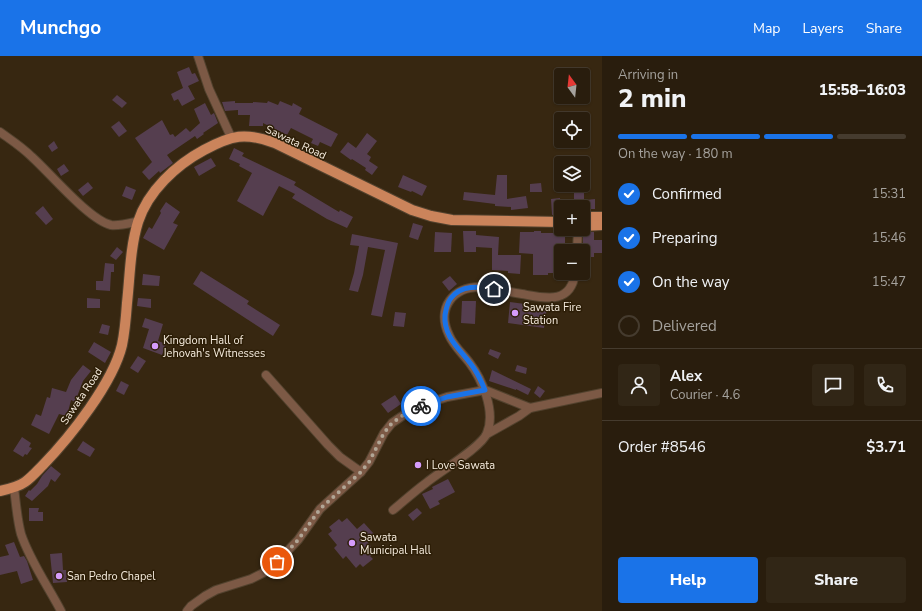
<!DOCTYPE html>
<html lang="en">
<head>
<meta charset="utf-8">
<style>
  body { margin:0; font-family:"Nunito Sans",sans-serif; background:#312616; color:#f1f3f6; height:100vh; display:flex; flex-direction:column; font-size:15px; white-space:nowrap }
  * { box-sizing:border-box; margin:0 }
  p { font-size:13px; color:#a5a29d }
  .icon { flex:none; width:22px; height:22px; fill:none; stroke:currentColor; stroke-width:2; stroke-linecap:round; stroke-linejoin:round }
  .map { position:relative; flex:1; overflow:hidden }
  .panel { display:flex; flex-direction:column; background:#291d0d; width:320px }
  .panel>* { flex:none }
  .needle { width:26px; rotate:345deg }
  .fabs { position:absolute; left:554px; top:12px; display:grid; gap:8px }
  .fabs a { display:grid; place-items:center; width:36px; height:36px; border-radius:4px; background:#291d0d; box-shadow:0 1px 3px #0004,0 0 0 1px #453b2e; font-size:20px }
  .pin { position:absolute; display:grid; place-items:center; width:34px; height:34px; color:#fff; margin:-17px; border:2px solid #fff; border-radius:50%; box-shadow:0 1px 4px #0007 }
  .courier { position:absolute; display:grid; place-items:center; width:40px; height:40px; margin:-20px; border:3px solid #1a73e8; border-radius:50%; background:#fff; color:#222; box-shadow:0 1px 5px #0007 }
  .summary em { font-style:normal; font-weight:800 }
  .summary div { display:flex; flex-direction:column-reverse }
  .summary { display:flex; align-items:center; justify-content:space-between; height:68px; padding:0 16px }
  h1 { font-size:26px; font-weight:800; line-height:30px }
  .bar { display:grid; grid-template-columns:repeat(4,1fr); gap:6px 4px; align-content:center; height:48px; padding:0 16px }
  .bar i { height:5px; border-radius:3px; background:#453b2e }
  .bar .on { background:#1a73e8 }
  .bar p { grid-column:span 4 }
  .line { display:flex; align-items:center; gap:10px; padding:0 16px; border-top:1px solid #453b2e }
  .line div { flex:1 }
  .round { display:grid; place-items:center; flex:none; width:42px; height:42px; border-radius:4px; background:#312616 }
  ol { padding:0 16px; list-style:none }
  li { display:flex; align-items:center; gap:12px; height:44px }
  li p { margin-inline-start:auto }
  li .icon { padding:4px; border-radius:50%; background:#1a73e8; color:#fff; stroke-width:4 }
  li:last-child { color:#a5a29d }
  li i { width:22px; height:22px; border:2px solid #453b2e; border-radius:50% }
  .primary-button { display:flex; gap:8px; margin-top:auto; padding:8px 16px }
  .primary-button a { flex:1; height:46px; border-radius:4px; background:#1a73e8; color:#fff; font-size:16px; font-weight:800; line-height:46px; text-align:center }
  .primary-button a+a { background:#312616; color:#f1f3f6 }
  header { display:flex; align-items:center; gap:24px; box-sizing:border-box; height:56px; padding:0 20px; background:#1a73e8; color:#fff }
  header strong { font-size:19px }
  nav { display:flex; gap:22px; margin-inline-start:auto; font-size:14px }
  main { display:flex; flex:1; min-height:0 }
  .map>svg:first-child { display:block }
  .building { fill:#553e4f }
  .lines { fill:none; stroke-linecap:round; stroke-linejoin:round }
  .minor-casing { stroke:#52422e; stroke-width:10 }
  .major-casing { stroke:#52422e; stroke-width:12 }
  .minor { stroke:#7c5945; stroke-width:8 }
  .major { stroke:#cb845b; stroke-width:10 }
  .done { stroke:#b2a696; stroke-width:4; stroke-dasharray:0 7.2 }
  .route { stroke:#1a73e8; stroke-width:5 }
  .poi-dot { fill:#d59cfb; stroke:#2d1e07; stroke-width:1.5 }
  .labels { text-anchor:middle; stroke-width:3; stroke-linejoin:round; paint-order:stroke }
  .street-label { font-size:11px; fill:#f5ebdd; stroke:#2d1e07 }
  .poi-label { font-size:11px; fill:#f5ebdd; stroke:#2d1e07; text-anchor:start }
</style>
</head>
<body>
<header>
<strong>Munchgo</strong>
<nav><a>Map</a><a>Layers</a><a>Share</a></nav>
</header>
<main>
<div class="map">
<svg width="602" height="555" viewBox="0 0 602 555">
  <rect width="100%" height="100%" fill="#372711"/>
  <g class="building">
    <polygon points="189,11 192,18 195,17 199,25 188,30 195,43 182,50 178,43 174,45 171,38 183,32 177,16"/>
    <polygon points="117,39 127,47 122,52 112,44"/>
    <polygon points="235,45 235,47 253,47 253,46 267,47 268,45 278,49 280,45 292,50 293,47 302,52 299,58 338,78 331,91 320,86 318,90 311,87 313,83 291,72 287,79 263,67 263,70 249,70 250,59 238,59 238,54 225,55 222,46"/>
    <polygon points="205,47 211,59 214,57 218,67 203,77 204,78 197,83 195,80 167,99 173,107 160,117 159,115 149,124 142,116 152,106 135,82 162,64 170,79 173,78 175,81 186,72 190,76 200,67 194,53"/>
    <polygon points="119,65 127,75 119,81 111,71"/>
    <polygon points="367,77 377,85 367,98 371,101 369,105 378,111 372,119 365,114 366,112 352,103 351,104 340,96 348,86 356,92"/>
    <polygon points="54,85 58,92 52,96 48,90"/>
    <polygon points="234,92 244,97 242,100 296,126 294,129 339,156 340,154 353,161 347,172 327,163 292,142 295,138 279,130 263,160 237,145 252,117 239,110 240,108 229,103"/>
    <polygon points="211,102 216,110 199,120 194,111"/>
    <polygon points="64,108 69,115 61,120 57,113"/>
    <polygon points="403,119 427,130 422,140 412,135 411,136 398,131"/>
    <polygon points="497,119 507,119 507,143 526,140 528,152 511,154 511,151 495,150 495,148 463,144 464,136 495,139"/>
    <polygon points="88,126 93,132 83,140 78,134"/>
    <polygon points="541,127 542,136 530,136 530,128"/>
    <polygon points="126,130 136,134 132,144 122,140"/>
    <polygon points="574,136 584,136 584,149 574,150"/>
    <polygon points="560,142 561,158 552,159 551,143"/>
    <polygon points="595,143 595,153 586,153 586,144"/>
    <polygon points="166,146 180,156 173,167 178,169 164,194 143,182 149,171 152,173 161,157 160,155"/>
    <polygon points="43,150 53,163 46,169 35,157"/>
    <polygon points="413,167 423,170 418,184 409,181"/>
    <polygon points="554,173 565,173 565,194 561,194 561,217 548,217 548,219 533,219 533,198 519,197 520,176 534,176 534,175 541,175 541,177 554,177"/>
    <polygon points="463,175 476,175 476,179 499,181 498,199 521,199 520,218 508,217 508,215 492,214 492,192 476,191 476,196 464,196"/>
    <polygon points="435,176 452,177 451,196 434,196"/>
    <polygon points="583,176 594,176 594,184 602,184 602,197 594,197 594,201 583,201"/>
    <polygon points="352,178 398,187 382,261 371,259 385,194 368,191 363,219 358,236 349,234 354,217 359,190 350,189"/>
    <polygon points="117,191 123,196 116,204 110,200"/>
    <polygon points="105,207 114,208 114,216 111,216 110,235 96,234 96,225 103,225"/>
    <polygon points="201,215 249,245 247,248 280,269 273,280 193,228"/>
    <polygon points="143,218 160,220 159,230 142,229"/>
    <polygon points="450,220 457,228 449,235 442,226"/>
    <polygon points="87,242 100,243 100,252 87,252"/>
    <polygon points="138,242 151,243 151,252 137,250"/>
    <polygon points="462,245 476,245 475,268 461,267"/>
    <polygon points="510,246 547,251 544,272 508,267"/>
    <polygon points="395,256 406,257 404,271 393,270"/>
    <polygon points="145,262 163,268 158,285 166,288 162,299 143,292 149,273 142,271"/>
    <polygon points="102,268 110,270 108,279 99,277"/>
    <polygon points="94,286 111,296 105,307 88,296"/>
    <polygon points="490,293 501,297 498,303 488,298"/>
    <polygon points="138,300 146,305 138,317 130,312"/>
    <polygon points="83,309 91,315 83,325 75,346 71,344 67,360 59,358 49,378 31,369 36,358 41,360 47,341 50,342 52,332 66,336 71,324"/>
    <polygon points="517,309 527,312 526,318 515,315"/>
    <polygon points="492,314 531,333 528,339 516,333 516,334 489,325"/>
    <polygon points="121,325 129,329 124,339 116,335"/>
    <polygon points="538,330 545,335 540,342 534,337"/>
    <polygon points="395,339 401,348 388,357 381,348"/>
    <polygon points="22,381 31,387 29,391 32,392 27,399 25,398 23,401 13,395"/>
    <polygon points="83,385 95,393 90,401 77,394"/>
    <polygon points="51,410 61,418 55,426 51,423 48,430 32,445 25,440 29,434 30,435 37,428 42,420"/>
    <polygon points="448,423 455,436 438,445 440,448 430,453 422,438 433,433 432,431"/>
    <polygon points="29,452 39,452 38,456 43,456 43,465 29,465"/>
    <polygon points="417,452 422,457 413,465 408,459"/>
    <polygon points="347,462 357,473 364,467 374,478 366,484 375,496 370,500 373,503 363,511 360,508 356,512 346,500 343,503 334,492 337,489 328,478 332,475 329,471 339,463 342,466"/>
    <polygon points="14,486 20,501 24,500 27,505 33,524 21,528 17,515 0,519 0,501 9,499 5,489"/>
    <polygon points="62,497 63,514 66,514 67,526 53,527 50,498"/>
  </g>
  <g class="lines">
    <g class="minor-casing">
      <g id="minor">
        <polyline points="198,0 209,33 231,81"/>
        <path d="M 0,76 C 11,84 22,91 32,101 C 50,117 89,164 111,169 C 120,170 130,167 139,165"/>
        <polyline points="577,195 578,173"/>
        <polyline points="266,319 328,389 340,401 361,416"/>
        <polyline points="487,378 519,360 530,352 602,337"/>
        <path d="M 14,432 C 16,447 17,463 21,478 C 30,505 48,530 61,555"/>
        <path d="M 393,454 C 404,445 415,435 426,427 C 439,416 482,391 487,377 C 496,355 482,323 469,306 C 462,297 453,289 449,279 C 436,252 453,230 482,231 C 495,233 508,236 522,238 C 545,242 571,249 575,217"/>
        <polyline points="187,555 191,550 205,540 216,534 251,523 263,517 277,506 298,484 320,453 361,416 369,406 384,377 392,367 414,352 447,341 485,334 530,352"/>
      </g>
    </g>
    <g class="major-casing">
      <g id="major">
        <polyline points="583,161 602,161"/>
        <polyline points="583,170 602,169"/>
        <path d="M 0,435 C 9,433 18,431 25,426 C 32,421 37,415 43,409 C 70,381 113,327 122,289 C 125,275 126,261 127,247 C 130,220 130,192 138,166 C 148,135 176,109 204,94 C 232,79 245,76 275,87 L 412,154 L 431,160 L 452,164 L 561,166"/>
      </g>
    </g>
    <use href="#minor" class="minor"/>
    <use href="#major" class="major"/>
  </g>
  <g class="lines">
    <polyline class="done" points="277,506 298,484 320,453 361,416 369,406 384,377 392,367 402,360 421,350"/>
    <path class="route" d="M 421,350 L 447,341 L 485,334 C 482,327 479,320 475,314 C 464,296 443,283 445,259 C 446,253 447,247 451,242 C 462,228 480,231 494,233"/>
  </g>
  <g class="poi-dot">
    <circle cx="515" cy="257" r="4"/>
    <circle cx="155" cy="290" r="4"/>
    <circle cx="418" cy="409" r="4"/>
    <circle cx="352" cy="487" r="4"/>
    <circle cx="59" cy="520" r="4"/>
  </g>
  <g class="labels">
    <g class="street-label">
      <text transform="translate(296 86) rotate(25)" y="4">Sawata Road</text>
      <text transform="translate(81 340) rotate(-56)" y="4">Sawata Road</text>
    </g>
    <g class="poi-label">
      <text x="523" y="255">Sawata Fire<tspan x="523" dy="13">Station</tspan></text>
      <text x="163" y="288">Kingdom Hall of<tspan x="163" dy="13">Jehovah's Witnesses</tspan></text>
      <text x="426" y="413">I Love Sawata</text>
      <text x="360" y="485">Sawata<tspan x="360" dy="13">Municipal Hall</tspan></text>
      <text x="67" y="524">San Pedro Chapel</text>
    </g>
  </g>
</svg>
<div class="fabs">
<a><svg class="needle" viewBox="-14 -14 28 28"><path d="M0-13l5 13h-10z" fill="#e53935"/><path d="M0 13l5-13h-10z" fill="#a5a29d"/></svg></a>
<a><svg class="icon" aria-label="locate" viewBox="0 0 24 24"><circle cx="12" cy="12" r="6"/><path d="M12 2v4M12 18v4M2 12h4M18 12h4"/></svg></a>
<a><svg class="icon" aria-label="layers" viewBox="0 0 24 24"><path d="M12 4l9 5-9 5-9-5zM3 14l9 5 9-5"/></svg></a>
<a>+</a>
<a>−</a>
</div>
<div class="pin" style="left:277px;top:506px;background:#ea580c"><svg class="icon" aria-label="bag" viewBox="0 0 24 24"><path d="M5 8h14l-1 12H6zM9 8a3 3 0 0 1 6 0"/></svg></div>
<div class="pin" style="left:494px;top:233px;background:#1f2937"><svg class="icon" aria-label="home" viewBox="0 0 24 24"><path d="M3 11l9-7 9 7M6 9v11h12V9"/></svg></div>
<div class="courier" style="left:421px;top:350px"><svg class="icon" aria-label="bike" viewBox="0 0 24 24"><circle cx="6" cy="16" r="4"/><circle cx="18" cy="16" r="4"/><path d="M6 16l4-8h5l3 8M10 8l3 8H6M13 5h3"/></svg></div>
</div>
<section class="panel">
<div class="summary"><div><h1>2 min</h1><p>Arriving in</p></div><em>15:58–16:03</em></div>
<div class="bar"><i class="on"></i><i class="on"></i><i class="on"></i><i></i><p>On the way · 180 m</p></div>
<ol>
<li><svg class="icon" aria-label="check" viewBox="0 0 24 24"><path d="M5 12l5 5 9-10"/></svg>Confirmed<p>15:31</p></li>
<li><svg class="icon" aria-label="check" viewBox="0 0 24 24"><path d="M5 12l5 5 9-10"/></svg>Preparing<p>15:46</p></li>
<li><svg class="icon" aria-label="check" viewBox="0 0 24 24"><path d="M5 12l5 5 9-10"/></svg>On the way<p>15:47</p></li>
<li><i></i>Delivered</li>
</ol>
<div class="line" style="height:72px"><a class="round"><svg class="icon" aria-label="person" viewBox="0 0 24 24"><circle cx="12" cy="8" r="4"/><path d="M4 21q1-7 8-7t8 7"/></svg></a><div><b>Alex</b><p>Courier · 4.6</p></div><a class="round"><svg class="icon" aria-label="chat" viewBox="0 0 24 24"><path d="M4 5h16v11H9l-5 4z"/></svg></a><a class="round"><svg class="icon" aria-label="phone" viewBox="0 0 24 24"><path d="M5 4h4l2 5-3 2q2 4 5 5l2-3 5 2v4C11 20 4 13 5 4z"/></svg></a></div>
<div class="line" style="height:52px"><div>Order #8546</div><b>$3.71</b></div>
<div class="primary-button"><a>Help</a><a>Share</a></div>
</section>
</main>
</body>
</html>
